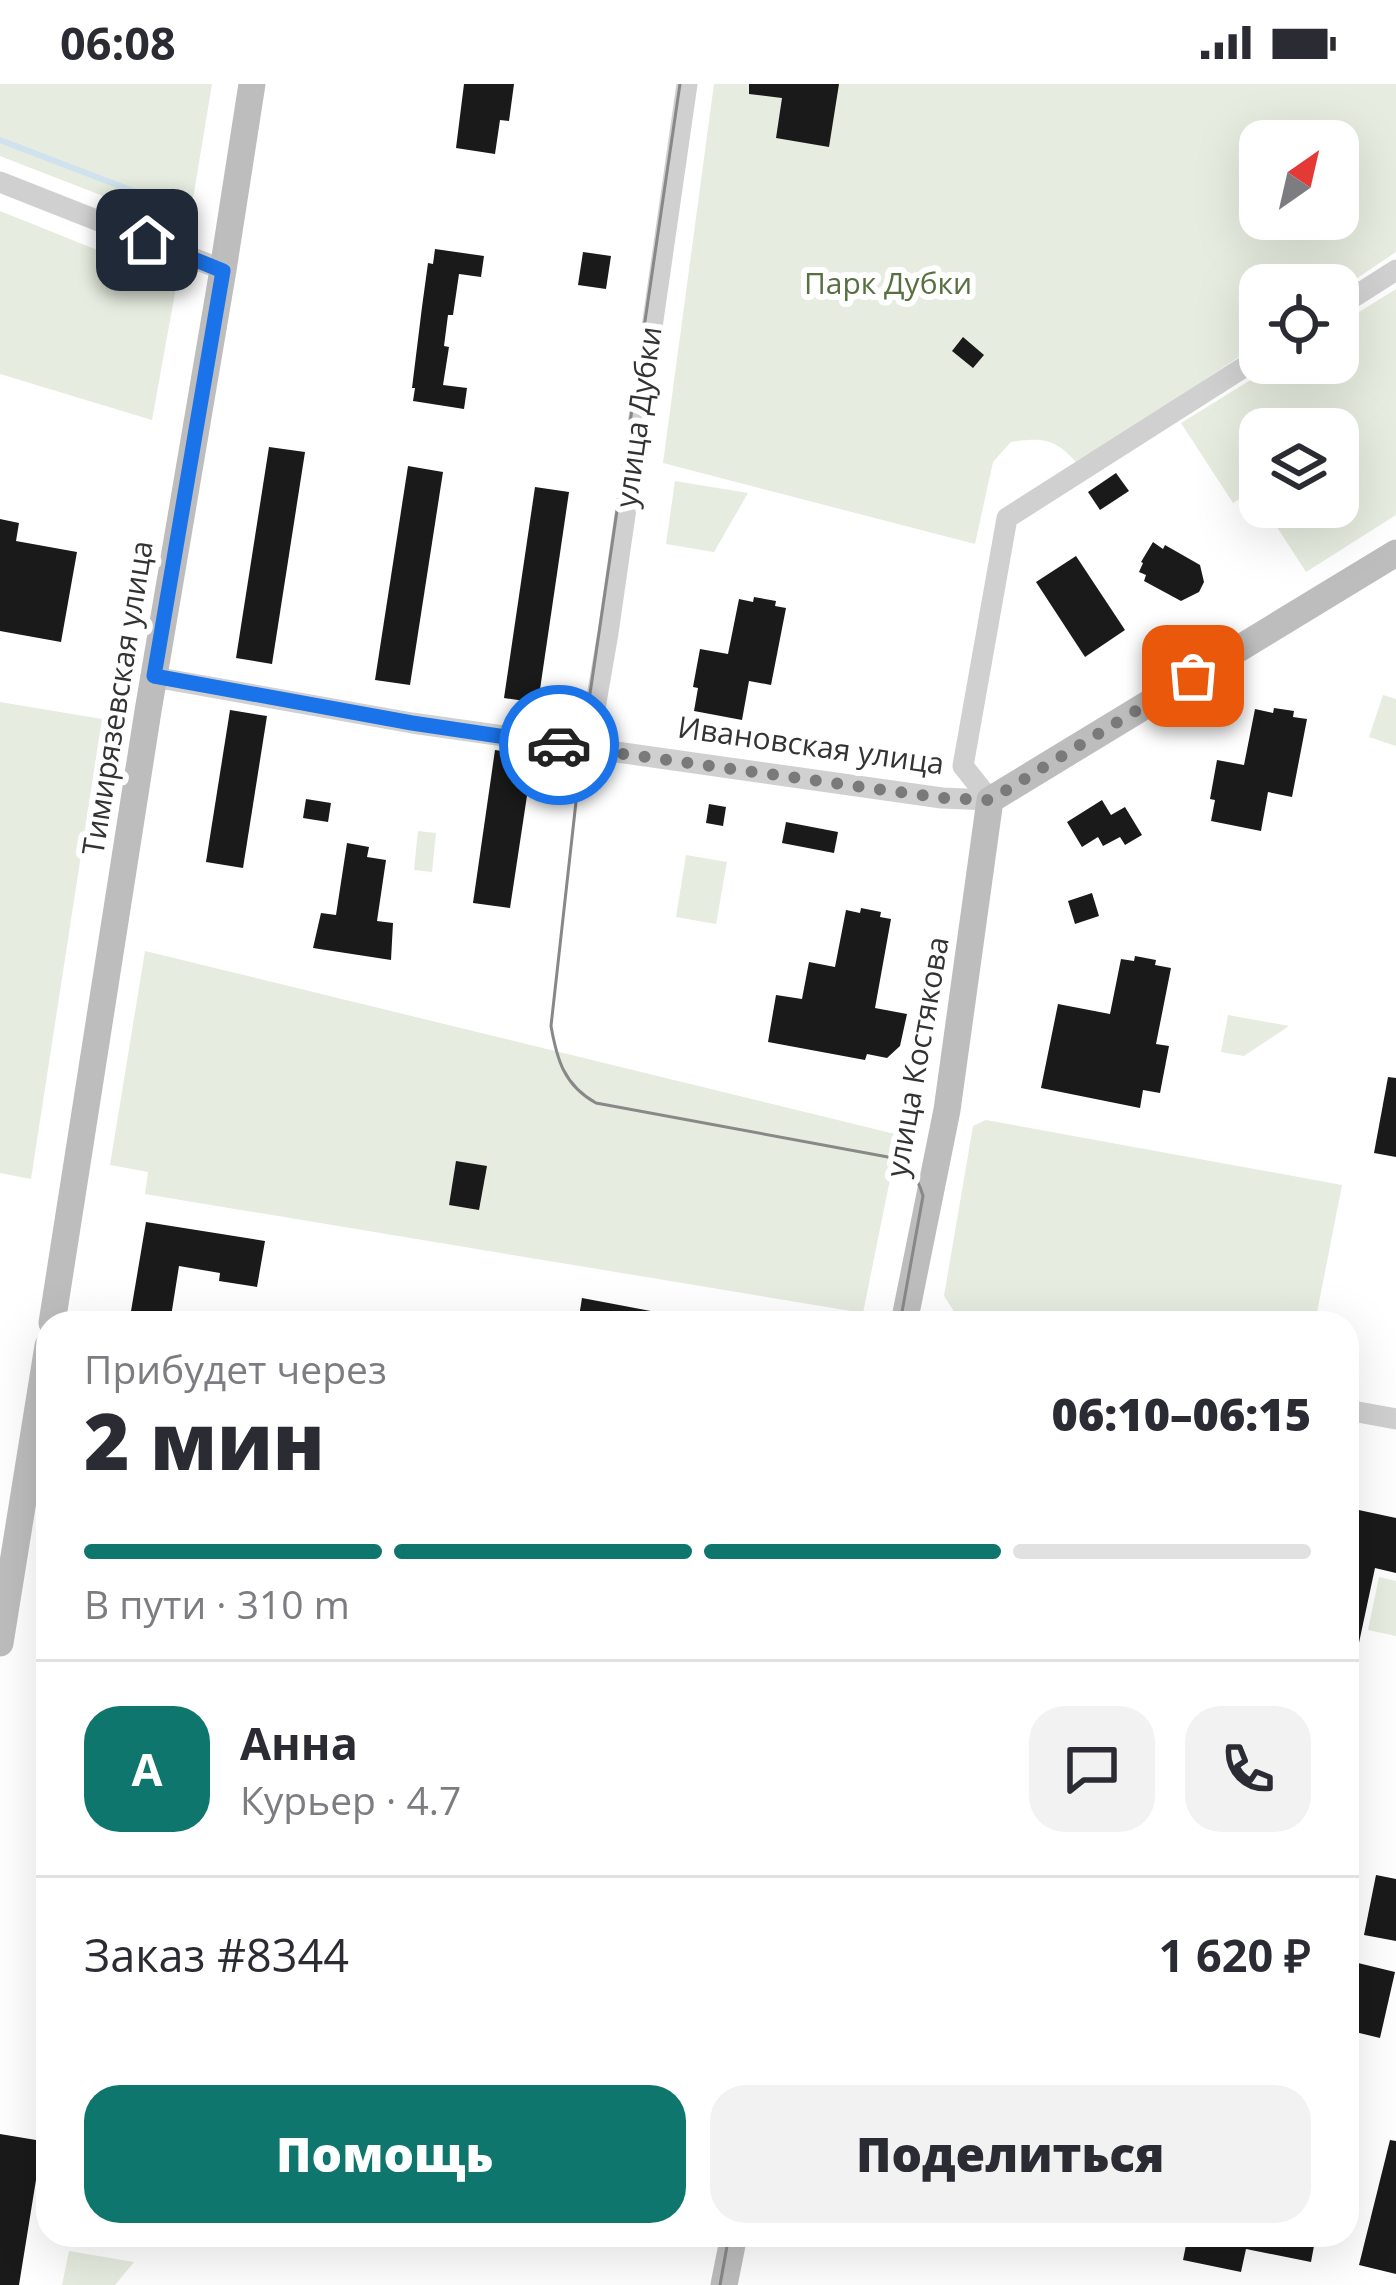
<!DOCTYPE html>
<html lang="ru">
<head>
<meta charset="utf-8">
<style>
  body { margin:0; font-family:"Open Sans",sans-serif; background:#f2f2f3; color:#2b2b33; height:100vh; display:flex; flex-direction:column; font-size:45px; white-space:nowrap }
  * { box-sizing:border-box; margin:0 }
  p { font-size:39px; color:#7c7c81 }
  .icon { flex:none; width:66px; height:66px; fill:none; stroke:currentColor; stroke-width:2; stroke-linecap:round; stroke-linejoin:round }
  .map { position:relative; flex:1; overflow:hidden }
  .details { position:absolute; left:36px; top:1227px; width:1323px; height:936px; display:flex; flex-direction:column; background:#fff; border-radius:36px; box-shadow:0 12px 48px #0002 }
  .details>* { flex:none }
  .needle { width:78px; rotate:34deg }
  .fabs { position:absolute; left:1239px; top:36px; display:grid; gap:24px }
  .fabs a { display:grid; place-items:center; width:120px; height:120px; border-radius:24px; background:#fff; box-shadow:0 12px 48px #0002; font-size:60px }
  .pin { position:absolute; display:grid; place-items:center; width:102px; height:102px; color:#fff; margin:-51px; border-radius:24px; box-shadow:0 6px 18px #0006 }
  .courier { position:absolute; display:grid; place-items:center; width:120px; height:120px; margin:-60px; border:9px solid #1a73e8; border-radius:50%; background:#fff; color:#222; box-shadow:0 3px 15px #0007 }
  .summary em { font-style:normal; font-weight:800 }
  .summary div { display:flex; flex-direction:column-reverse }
  .summary { display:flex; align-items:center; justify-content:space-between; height:204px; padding:0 48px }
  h1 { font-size:78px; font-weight:800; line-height:90px }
  .bar { display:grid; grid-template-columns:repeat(4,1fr); gap:18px 12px; align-content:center; height:144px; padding:0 48px }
  .bar i { height:15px; border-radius:9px; background:#e1e1e2 }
  .bar .selected { background:#0f766e }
  .bar p { grid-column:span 4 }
  .line { display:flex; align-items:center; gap:30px; padding:0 48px; border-top:3px solid #e1e1e2 }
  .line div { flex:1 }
  .round { display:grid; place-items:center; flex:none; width:126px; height:126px; border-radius:36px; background:#f2f2f3 }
  .primary-button { display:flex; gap:24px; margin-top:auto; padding:24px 48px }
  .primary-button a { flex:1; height:138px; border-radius:36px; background:#0f766e; color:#fff; font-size:48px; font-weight:800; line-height:138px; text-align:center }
  .primary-button a+a { background:#f2f2f3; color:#2b2b33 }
  .status { display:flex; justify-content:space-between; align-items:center; height:84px; padding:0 60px; background:#fff; direction:ltr }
  .status svg { height:33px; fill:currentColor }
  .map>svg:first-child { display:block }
  .green { fill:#e6ecdf; fill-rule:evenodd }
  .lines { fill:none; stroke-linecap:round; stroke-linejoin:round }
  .stream { stroke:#cfe2ee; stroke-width:6 }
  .building { fill:#1a1a1a }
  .street { stroke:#d0d0d0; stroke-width:21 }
  .secondary { stroke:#bdbdbd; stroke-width:27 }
  .tram { stroke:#888; stroke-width:3 }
  .done { stroke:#7a7a7a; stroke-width:12; stroke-dasharray:0 21.6 }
  .route { stroke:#1a73e8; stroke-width:15 }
  .labels { text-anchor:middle; stroke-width:12; stroke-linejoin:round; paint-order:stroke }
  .park-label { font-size:30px; fill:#56703f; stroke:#fff }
  .street-label { font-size:30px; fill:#333; stroke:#fff }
</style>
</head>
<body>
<div class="status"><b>06:08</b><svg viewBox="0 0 49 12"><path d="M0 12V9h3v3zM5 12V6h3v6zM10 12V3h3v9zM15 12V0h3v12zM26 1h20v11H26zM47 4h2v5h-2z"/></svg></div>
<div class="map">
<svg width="1396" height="2201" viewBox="0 0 1396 2201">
  <rect width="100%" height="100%" fill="#fff"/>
  <g class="green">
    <polygon points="0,0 212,0 188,145 0,72"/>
    <path d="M 714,0 L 1396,0 L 1396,168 L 1338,207 L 1338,201 L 1260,201 L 1260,259 L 1078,380 C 1055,355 1045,353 1011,358 L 993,378 L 975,460 L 663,379 ZM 1260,57 L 1338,57 L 1338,135 L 1260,135 Z"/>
    <polygon points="0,127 177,198 152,336 0,290"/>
    <polygon points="1396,205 1396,431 1306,488 1264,423 1338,423 1338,345 1260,345 1260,416 1253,406 1233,419 1181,339 1278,279 1338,279 1338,241"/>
    <polygon points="675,397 748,409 714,468 666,460"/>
    <polygon points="1383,611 1396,615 1396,662 1369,653"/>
    <polygon points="0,618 102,635 31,1095 0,1089"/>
    <polygon points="418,747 436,749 432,788 414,786"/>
    <polygon points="686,771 727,778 716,840 676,833"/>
    <polygon points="145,867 899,1051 863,1229 145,1110 148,1088 110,1081"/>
    <polygon points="1228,931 1289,942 1244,972 1221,968"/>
    <polygon points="986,1036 1342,1101 1315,1239 1022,1239 955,1229 944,1212 973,1042"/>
    <polygon points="1379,1493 1396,1497 1396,1552 1368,1546"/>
    <polygon points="69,2167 134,2178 115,2201 62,2201"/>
  </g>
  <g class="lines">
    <polyline class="stream" points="0,56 175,123"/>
  </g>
  <g class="building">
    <polygon points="464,0 514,0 509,37 500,36 495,70 456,64"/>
    <polygon points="749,0 839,0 829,63 776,54 782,14 749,10"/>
    <polygon points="435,165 484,172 481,193 459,190 453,231 448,231 444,262 449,263 443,301 467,304 464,325 413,317 415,304 412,304 422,223 428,179 433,180"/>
    <polygon points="583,168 611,172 606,205 578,201"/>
    <polygon points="963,253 984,271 973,284 952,267"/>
    <polygon points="269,363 305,368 272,580 236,574"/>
    <polygon points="408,382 443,388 410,601 375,596"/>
    <polygon points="1116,389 1129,407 1100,426 1088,408"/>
    <polygon points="535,403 569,408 538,619 504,614"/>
    <polygon points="0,435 19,439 16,457 77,468 61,558 0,547"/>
    <polygon points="1153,458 1163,465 1165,461 1200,481 1204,498 1199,508 1181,517 1144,497 1146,491 1139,488 1143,479 1141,478"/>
    <polygon points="1076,472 1125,546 1085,573 1036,498"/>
    <polygon points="754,513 776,517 775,522 786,524 771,601 749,597 742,636 694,627 698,604 693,603 700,565 728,570 739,515 753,518"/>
    <polygon points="1184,543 1193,557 1178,566 1169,553"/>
    <polygon points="1274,624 1294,627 1293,633 1307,635 1292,713 1268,708 1261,747 1211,737 1215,716 1210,715 1217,676 1244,681 1255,625 1273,629"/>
    <polygon points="230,626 267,632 243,784 206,778"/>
    <polygon points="495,666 533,672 510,824 473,819"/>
    <polygon points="306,715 331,719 328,738 303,734"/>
    <polygon points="1102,716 1111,731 1125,723 1142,751 1125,761 1120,753 1103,762 1098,753 1082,763 1067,738"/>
    <polygon points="709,720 726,723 723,742 706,739"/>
    <polygon points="786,738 838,748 834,769 782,759"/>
    <polygon points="347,759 369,763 367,773 386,776 377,837 393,839 391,876 313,864 321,829 336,831"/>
    <polygon points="1092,809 1099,832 1075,840 1068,817"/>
    <polygon points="861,824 881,828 880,833 891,835 875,924 907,930 900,962 887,974 867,970 865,976 768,958 776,911 802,915 809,878 835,883 846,826 860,829"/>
    <polygon points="1135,872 1156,876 1155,881 1171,884 1156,960 1169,962 1160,1009 1143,1006 1140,1024 1041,1004 1058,920 1110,930 1121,875 1134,877"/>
    <polygon points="1388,993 1396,994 1396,1073 1374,1069"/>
    <polygon points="456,1077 487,1082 479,1126 449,1121"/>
    <polygon points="146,1138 265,1157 257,1203 219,1197 220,1189 179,1182 170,1239 129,1239"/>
    <polygon points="582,1214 672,1231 671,1239 578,1239"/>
    <polygon points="1354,1425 1396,1434 1396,1489 1375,1484 1354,1582 1347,1581 1347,1460"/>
    <polygon points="1376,1791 1396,1795 1396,1857 1364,1851"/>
    <polygon points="1358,1879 1395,1888 1380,1954 1347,1946 1347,1926"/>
    <polygon points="0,2050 48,2058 48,2098 36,2096 19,2201 0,2201"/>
    <polygon points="1390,2056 1396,2057 1396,2190 1359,2181"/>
    <polygon points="1188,2151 1316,2151 1311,2178 1246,2165 1241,2188 1183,2176"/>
  </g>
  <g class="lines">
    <g class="street">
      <polyline points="0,98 223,186"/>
      <polyline points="1338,223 1396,186"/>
      <polyline points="154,593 412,639 942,714 990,716"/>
      <polyline points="588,665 608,549 687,0"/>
      <polyline points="990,716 963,682 1007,434 1260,273"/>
      <polyline points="1347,1326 1396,1335"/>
    </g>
    <g class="secondary">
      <polyline points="52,1239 148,627 223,186 252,0"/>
      <polyline points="904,1239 947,1026 990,716 1396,469"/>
      <polyline points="0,1559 48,1262"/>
      <polyline points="724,2201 734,2151"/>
    </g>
    <g class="tram">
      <path d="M 680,0 L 582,664 L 551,942 C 557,976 564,1001 596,1019 L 888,1073 C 908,1080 917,1091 923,1112 L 900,1239"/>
      <polyline points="720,2201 729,2151"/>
    </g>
  </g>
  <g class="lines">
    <polyline class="done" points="559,661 942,714 990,716 1193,592"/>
    <polyline class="route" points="147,156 223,187 154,592 412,639 559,661"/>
  </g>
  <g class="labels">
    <g class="park-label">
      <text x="888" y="210">Парк Дубки</text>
    </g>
    <g class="street-label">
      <text transform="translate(639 333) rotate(-82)" y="10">улица Дубки</text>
      <text transform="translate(118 614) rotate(-81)" y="10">Тимирязевская улица</text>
      <text transform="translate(811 662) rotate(8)" y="10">Ивановская улица</text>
      <text transform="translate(918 973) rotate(-80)" y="10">улица Костякова</text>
    </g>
  </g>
</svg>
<div class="fabs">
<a><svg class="needle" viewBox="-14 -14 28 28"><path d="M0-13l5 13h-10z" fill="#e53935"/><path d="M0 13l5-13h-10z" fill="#7c7c81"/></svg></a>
<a><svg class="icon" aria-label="locate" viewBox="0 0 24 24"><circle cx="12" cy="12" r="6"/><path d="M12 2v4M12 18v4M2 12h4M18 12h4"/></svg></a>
<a><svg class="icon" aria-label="layers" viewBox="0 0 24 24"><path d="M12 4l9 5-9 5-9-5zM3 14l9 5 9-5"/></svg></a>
</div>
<div class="pin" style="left:1193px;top:592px;background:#ea580c"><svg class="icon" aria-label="bag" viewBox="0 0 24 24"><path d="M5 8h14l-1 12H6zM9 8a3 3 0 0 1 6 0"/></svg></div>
<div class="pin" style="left:147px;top:156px;background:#1f2937"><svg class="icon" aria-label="home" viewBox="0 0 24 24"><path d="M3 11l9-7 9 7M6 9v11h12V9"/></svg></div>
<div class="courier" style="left:559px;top:661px"><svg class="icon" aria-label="car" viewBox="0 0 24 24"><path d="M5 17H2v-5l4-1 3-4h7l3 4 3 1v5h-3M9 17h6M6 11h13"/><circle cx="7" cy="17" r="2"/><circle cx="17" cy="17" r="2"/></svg></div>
<section class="details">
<div class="summary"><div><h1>2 мин</h1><p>Прибудет через</p></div><em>06:10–06:15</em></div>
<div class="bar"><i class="selected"></i><i class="selected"></i><i class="selected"></i><i></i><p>В пути · 310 m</p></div>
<div class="line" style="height:216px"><b class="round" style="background:#0f766e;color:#fff">А</b><div><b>Анна</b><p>Курьер · 4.7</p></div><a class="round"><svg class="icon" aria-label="chat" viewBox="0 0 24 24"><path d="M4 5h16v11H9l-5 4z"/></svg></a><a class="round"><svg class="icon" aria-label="phone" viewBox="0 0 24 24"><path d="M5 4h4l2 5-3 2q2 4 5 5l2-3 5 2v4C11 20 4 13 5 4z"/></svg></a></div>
<div class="line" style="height:156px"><div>Заказ #8344</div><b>1 620 ₽</b></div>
<div class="primary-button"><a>Помощь</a><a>Поделиться</a></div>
</section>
</div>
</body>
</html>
